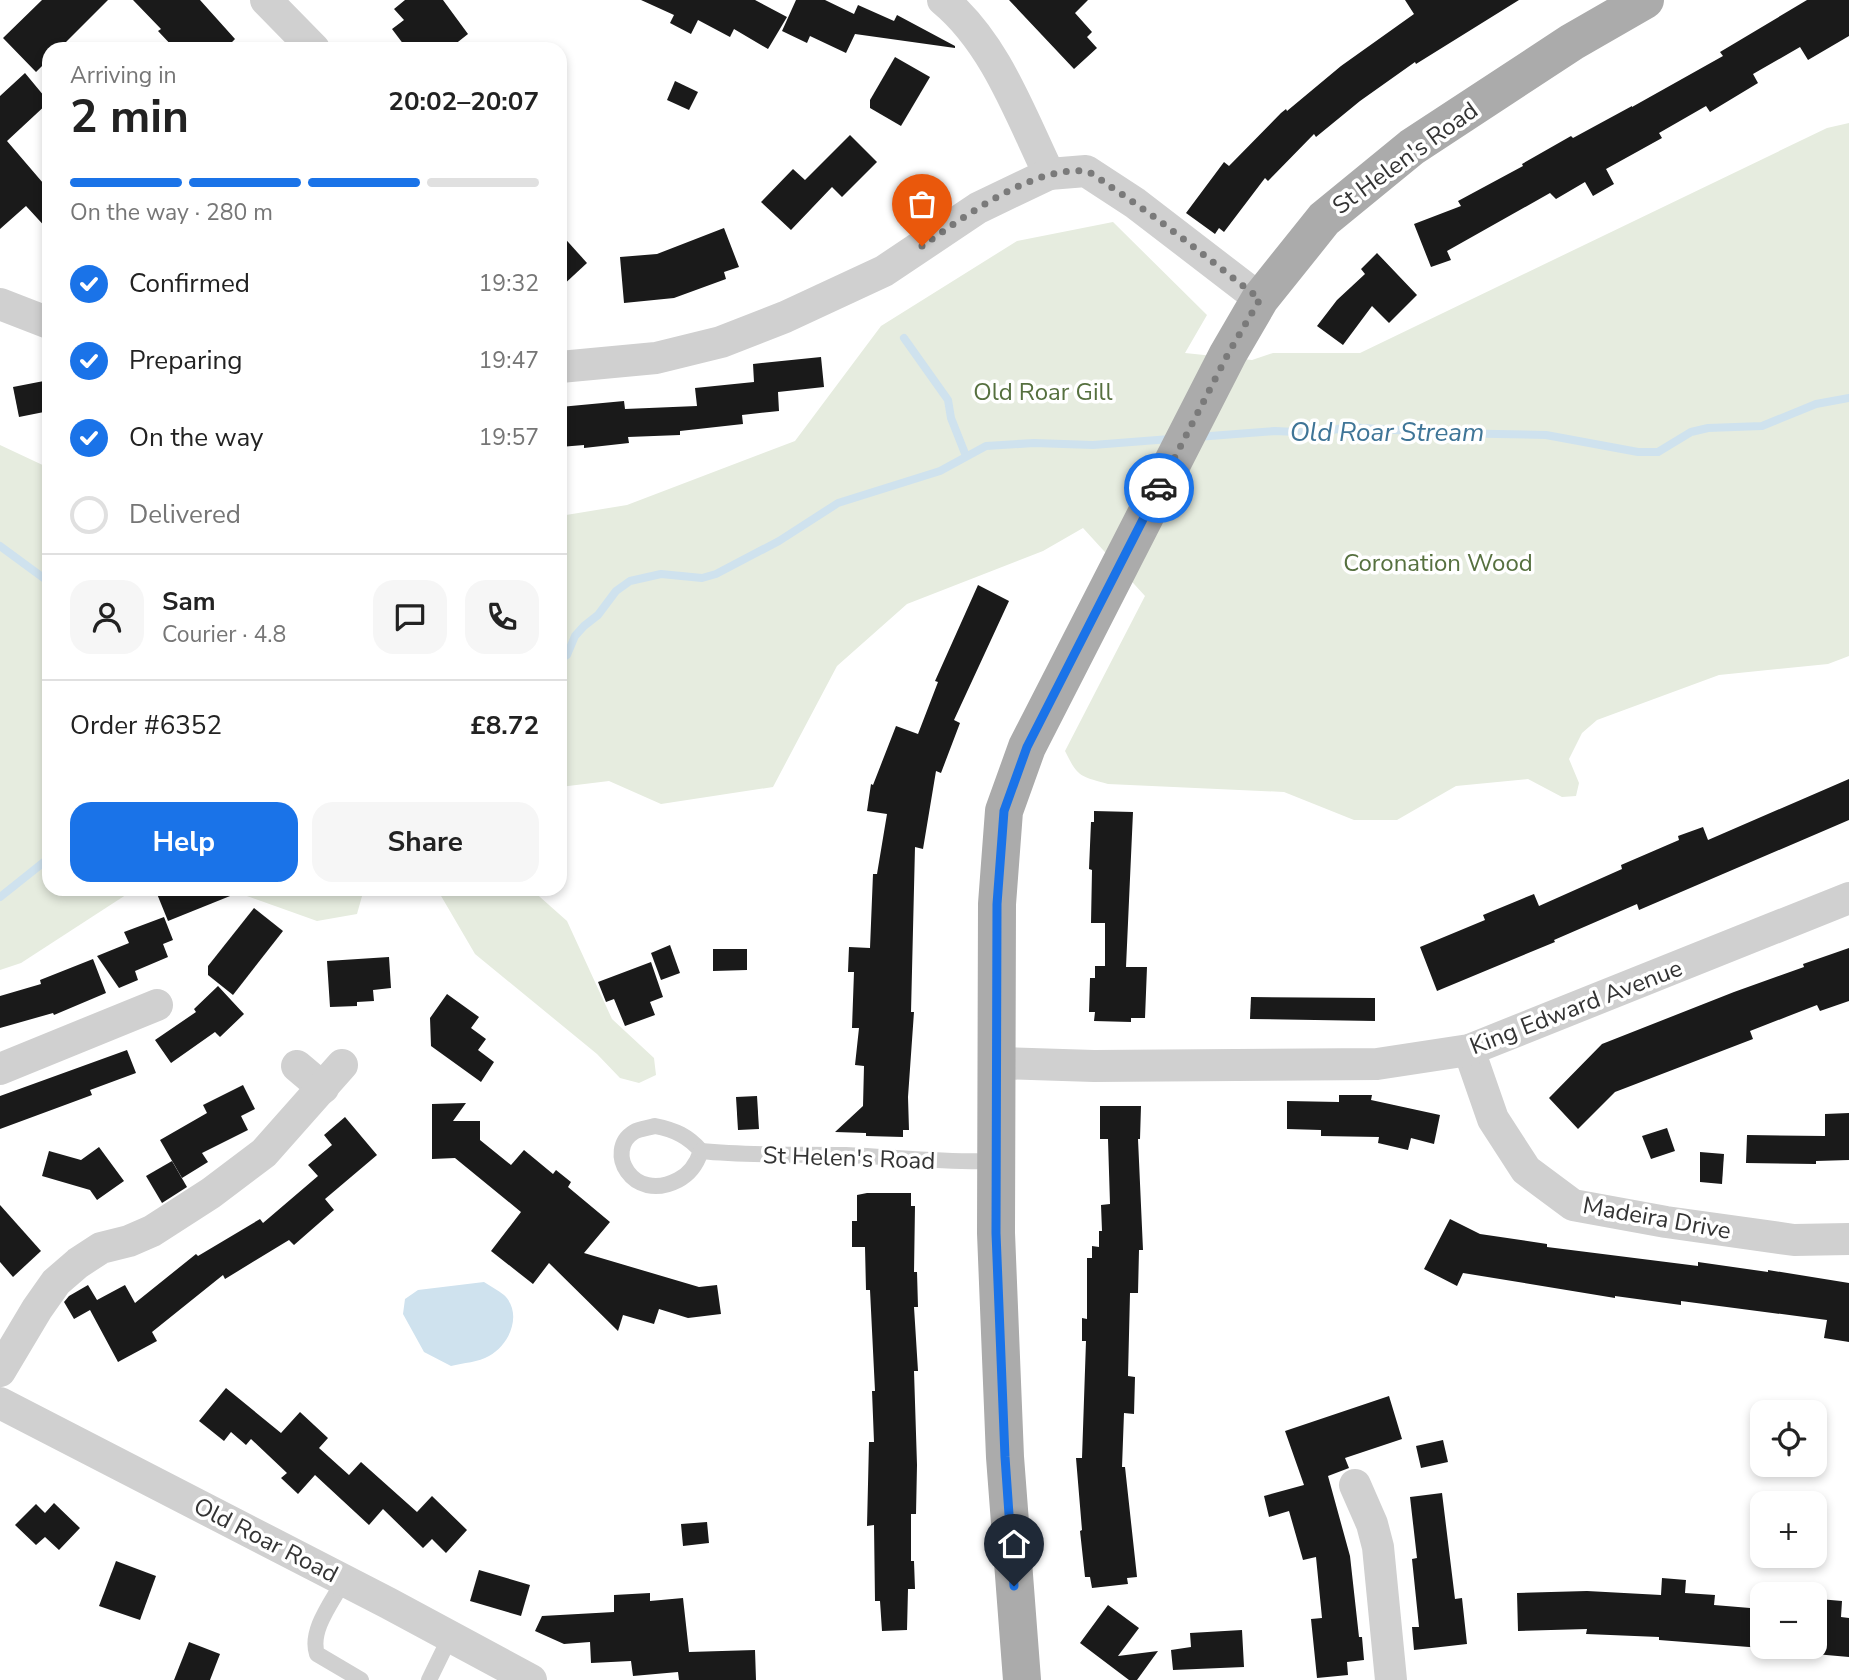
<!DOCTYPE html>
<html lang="en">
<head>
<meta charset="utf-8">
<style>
  body { margin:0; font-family:"Nunito Sans",sans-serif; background:#f6f6f6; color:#222; height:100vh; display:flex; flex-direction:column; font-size:26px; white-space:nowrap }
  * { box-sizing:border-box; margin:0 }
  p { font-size:23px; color:#767676 }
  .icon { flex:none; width:38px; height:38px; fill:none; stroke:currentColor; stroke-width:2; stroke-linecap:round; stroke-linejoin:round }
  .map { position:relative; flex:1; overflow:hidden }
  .sheet { position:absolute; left:42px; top:42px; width:525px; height:854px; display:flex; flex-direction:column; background:#fff; border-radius:21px; box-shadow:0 4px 10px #0003 }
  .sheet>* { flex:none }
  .fabs { position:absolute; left:1750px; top:1400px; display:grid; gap:14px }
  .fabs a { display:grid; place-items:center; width:77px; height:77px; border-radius:14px; background:#fff; box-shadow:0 4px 10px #0003; font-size:35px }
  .pin { position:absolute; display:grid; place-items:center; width:60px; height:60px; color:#fff; margin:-72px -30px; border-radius:50% 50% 50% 0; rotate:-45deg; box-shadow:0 0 7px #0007 }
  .pin .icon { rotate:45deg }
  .courier { position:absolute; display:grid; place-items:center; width:70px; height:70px; margin:-35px; border:5px solid #1a73e8; border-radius:50%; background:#fff; color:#222; box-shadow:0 2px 9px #0007 }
  .overview em { font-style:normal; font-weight:700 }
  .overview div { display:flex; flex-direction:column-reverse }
  .overview { display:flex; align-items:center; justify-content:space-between; height:119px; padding:0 28px }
  h1 { font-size:46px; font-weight:700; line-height:52px }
  .bar { display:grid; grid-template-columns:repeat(4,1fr); gap:10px 7px; align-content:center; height:84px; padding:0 28px }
  .bar i { height:9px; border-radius:5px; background:#e0e0e0 }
  .bar .current { background:#1a73e8 }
  .bar p { grid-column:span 4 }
  .line { display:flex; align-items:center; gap:18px; padding:0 28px; border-top:2px solid #e0e0e0 }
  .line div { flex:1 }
  .round { display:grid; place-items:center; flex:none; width:74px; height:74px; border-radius:21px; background:#f6f6f6 }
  ol { padding:0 28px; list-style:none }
  li { display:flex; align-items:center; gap:21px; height:77px }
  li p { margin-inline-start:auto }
  li .icon { padding:7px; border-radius:50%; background:#1a73e8; color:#fff; stroke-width:4 }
  li:last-child { color:#767676 }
  li i { width:38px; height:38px; border:4px solid #e0e0e0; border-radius:50% }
  .action { display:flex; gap:14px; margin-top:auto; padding:14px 28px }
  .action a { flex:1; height:80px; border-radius:21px; background:#1a73e8; color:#fff; font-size:28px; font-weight:700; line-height:80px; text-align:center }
  .action a+a { background:#f6f6f6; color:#222 }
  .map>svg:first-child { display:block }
  .green { fill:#e6ecdf }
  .water { fill:#cfe2ee }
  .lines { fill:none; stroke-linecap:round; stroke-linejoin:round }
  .stream { stroke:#cfe2ee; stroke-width:8 }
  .building { fill:#1a1a1a }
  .lane { stroke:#d0d0d0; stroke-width:16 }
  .street { stroke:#d0d0d0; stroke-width:32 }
  .primary { stroke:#ababab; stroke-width:38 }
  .done { stroke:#7a7a7a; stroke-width:7; stroke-dasharray:0 12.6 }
  .route { stroke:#1a73e8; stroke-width:9 }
  .labels { text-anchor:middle; stroke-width:7; stroke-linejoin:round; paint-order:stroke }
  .street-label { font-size:24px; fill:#333; stroke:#fff }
  .park-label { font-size:24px; fill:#56703f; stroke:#fff }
  .water-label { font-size:26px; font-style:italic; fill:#3f7597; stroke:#fff }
</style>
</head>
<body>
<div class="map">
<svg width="1849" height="1680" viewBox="0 0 1849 1680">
  <rect width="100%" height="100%" fill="#fff"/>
  <g class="green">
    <path d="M 1849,123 L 1849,656 L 1828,664 L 1719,675 L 1597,720 L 1582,733 L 1569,759 L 1579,783 L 1576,796 L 1562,797 L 1528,779 L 1456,786 L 1397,820 L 1354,820 L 1284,792 L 1108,784 C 1079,776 1078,777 1065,751 L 1145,596 L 1083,528 L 1043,551 L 907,604 L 837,666 L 773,787 L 661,804 L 609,781 L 560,787 L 560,516 L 627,505 L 795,441 L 881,326 L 1017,241 L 1113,222 L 1207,315 L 1185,353 L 1252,360 L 1273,353 L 1360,353 L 1827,128 Z"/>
    <polygon points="0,445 49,468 49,889 135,889 21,963 0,970"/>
    <polygon points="240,889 364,889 357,914 317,921 244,895"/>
    <polygon points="437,889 531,889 567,921 612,1019 654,1058 656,1075 639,1083 620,1078 597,1054 475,954"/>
  </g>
  <path class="water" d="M 484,1282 C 490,1286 498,1290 504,1295 C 523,1313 510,1345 489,1356 C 479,1362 463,1363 451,1366 L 424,1352 L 403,1314 L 405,1299 L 418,1290 Z"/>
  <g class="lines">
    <g class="stream">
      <polyline points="904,338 948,400 951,418 966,456"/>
      <polyline points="1197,437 1275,431 1317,433 1348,427 1441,433 1546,435 1638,452 1658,452 1691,432 1708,428 1762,426 1816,404 1849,398"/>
      <polyline points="0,546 49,582"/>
      <polyline points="560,659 567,655 575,636 584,626 598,615 616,591 630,581 661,574 702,578 716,574 779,541 838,503 940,471 986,446 1034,443 1093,445 1170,439"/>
      <polyline points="0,897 49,858"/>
    </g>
  </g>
  <g class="building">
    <polygon points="42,0 108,0 59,49 49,49 49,59 36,72 3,38"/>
    <polygon points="133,0 200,0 235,39 225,49 175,49 158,31 161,29"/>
    <polygon points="405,0 443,0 468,34 449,49 407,49 392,29 404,20 394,9"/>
    <polygon points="641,0 755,0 787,17 768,49 734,29 730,37 698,20 691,34 670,23 674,15"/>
    <polygon points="796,0 825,0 854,14 858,5 894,21 897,15 955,46 955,48 855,34 846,53 810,36 807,43 782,31"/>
    <polygon points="1009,0 1088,0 1075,13 1092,32 1087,37 1097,48 1074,69"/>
    <polygon points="1405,0 1519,0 1416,64 1415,62 1360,101 1316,137 1314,134 1268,181 1265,178 1224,232 1219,228 1215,234 1186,213 1224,162 1229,166 1281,113 1286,109 1287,111 1341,66 1414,14"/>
    <polygon points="1807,0 1849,0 1849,36 1808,60 1800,47 1753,74 1758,83 1710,112 1706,106 1659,133 1662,138 1606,169 1614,184 1593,196 1585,182 1556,199 1550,193 1447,251 1451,260 1431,267 1414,224 1461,206 1458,201 1523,166 1522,164 1571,136 1573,138 1632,106 1632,107 1723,56 1720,52"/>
    <polygon points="895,57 930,77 901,126 870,108 870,100"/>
    <polygon points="25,73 49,102 7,141 49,190 49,231 26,206 0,229 0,96"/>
    <polygon points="675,81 698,92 689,110 667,100"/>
    <polygon points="850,135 877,162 842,197 832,187 791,230 761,202 793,169 805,180"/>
    <polygon points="724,228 739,267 724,272 726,279 674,298 624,303 620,257 657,254"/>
    <polygon points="560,233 587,263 560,288"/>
    <polygon points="1377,253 1417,295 1389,323 1372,306 1343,345 1317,326 1337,300 1365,274 1361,269"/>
    <polygon points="821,357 824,387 778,392 779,411 742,415 743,424 680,431 680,435 628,437 629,443 584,448 584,445 560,447 560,407 624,401 625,409 697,406 695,388 754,382 753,364"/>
    <polygon points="49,380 49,411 19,417 13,387"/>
    <polygon points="978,585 1009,601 954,720 960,723 941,773 936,771 923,849 915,847 911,1012 914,1012 908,1097 909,1130 903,1130 903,1137 866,1136 866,1133 835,1132 863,1106 864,1066 855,1065 859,1028 852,1028 854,972 848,972 849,947 870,948 873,874 877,874 887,814 867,811 871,784 873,785 896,726 918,734 938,682 935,681"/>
    <polygon points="1849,779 1849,820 1639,910 1637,904 1554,940 1555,942 1437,991 1420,947 1485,920 1483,915 1534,894 1539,906 1622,869 1621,865 1679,840 1678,836 1703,827 1708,840"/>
    <polygon points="1094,811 1133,812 1126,967 1147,967 1145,1018 1131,1018 1131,1022 1094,1021 1095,1012 1089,1012 1090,978 1095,978 1095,966 1105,966 1105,923 1091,923 1092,870 1089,869 1091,822 1094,822"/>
    <polygon points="155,889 244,889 245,890 168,921"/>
    <polygon points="254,908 283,931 233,995 208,975 208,966"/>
    <polygon points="164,917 173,940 163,944 168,957 135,971 138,980 119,988 97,956 129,943 124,932"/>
    <polygon points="670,945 680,973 661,980 651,953"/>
    <polygon points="1849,948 1849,1001 1820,1011 1817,1005 1750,1031 1753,1039 1615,1092 1578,1129 1549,1098 1602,1044 1734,992 1804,967 1803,964"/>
    <polygon points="713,949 747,949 747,970 713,971"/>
    <polygon points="389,957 391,988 373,990 374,1001 357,1002 357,1006 330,1007 327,961"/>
    <polygon points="93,959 106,993 54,1015 53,1013 0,1028 0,996 41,984 40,980"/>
    <polygon points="651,962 663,997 650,1002 655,1015 625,1026 614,999 606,1002 598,982"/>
    <polygon points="218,986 244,1014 220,1037 215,1032 171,1063 155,1040 196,1012 194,1009"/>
    <polygon points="447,994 479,1017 471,1028 486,1039 478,1050 494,1062 481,1082 431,1046 430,1018"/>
    <polygon points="1251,997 1375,998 1375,1021 1250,1019"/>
    <polygon points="127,1050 136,1073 90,1090 92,1095 0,1129 0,1096"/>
    <polygon points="243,1085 255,1109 241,1116 248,1130 202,1153 208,1162 182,1178 160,1140 207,1113 203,1105"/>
    <polygon points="1339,1095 1372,1095 1371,1100 1440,1115 1434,1144 1411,1138 1408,1150 1378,1143 1379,1137 1321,1136 1321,1130 1287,1129 1287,1101 1339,1102"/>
    <polygon points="757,1096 759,1129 738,1130 736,1097"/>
    <polygon points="466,1103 453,1121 480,1121 480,1140 511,1165 524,1150 553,1174 556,1170 571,1182 568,1187 610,1222 584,1253 699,1287 717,1285 721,1314 688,1318 659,1309 654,1324 623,1315 618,1331 549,1263 533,1284 491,1251 521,1212 455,1158 432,1159 432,1104"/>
    <polygon points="1100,1106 1141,1106 1140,1139 1138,1139 1143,1250 1139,1250 1138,1293 1130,1293 1128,1376 1135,1377 1134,1414 1124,1413 1122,1467 1125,1467 1137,1577 1127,1578 1128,1584 1092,1588 1090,1577 1085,1577 1080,1531 1082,1530 1076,1458 1082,1458 1086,1341 1082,1341 1082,1318 1087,1319 1087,1258 1092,1258 1092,1246 1099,1247 1099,1231 1102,1231 1101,1205 1110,1204 1108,1139 1100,1139"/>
    <polygon points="1849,1113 1849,1160 1816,1161 1816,1164 1746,1163 1747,1135 1825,1136 1825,1114"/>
    <polygon points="345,1117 377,1155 325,1199 334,1210 294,1245 289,1240 225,1279 223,1275 152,1332 157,1341 118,1362 90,1310 74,1319 64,1302 69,1296 88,1285 97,1300 125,1285 135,1303 196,1254 198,1256 260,1219 263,1223 318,1176 308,1165 332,1145 324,1135"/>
    <polygon points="1667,1128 1675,1151 1651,1159 1642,1136"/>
    <polygon points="99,1147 124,1181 97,1200 90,1190 42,1176 49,1151 81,1160"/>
    <polygon points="1700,1152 1724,1154 1722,1184 1700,1182"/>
    <polygon points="172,1161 187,1187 162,1203 146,1176"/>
    <polygon points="867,1193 911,1193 911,1206 915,1206 914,1272 917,1272 918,1307 914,1307 918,1371 914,1371 917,1465 916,1514 911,1514 911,1561 914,1561 915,1589 908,1589 907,1630 882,1631 880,1601 875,1601 874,1525 867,1526 869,1442 874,1442 872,1391 875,1391 870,1290 866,1290 865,1247 852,1247 852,1221 857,1221 857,1195"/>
    <polygon points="0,1205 41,1251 13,1277 0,1262"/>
    <polygon points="1450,1219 1480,1234 1547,1244 1547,1247 1698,1266 1698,1262 1768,1272 1768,1270 1849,1283 1849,1342 1824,1338 1827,1320 1681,1301 1681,1305 1615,1296 1615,1298 1463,1273 1457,1286 1424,1269"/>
    <polygon points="226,1388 281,1433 300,1412 328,1438 319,1448 349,1475 361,1462 417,1512 432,1496 467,1530 446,1553 432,1539 423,1548 383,1509 369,1525 315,1475 298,1494 281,1478 287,1473 251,1439 246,1445 231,1432 224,1441 199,1421"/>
    <polygon points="1389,1396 1402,1439 1345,1458 1349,1468 1328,1476 1350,1556 1359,1637 1362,1637 1364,1660 1347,1662 1348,1675 1317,1678 1311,1619 1322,1618 1316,1557 1303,1560 1289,1511 1269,1517 1264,1496 1304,1485 1285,1431"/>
    <polygon points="1443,1440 1448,1462 1421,1468 1416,1446"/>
    <polygon points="1442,1493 1455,1599 1462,1598 1467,1644 1414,1650 1412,1627 1419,1627 1412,1559 1417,1558 1410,1497"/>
    <polygon points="54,1503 80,1528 59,1550 45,1537 36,1545 15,1525 36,1504 45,1513"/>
    <polygon points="707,1522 709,1543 683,1546 681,1524"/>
    <polygon points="116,1561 156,1576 140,1620 99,1606"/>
    <polygon points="479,1570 530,1585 521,1616 470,1601"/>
    <polygon points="1662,1578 1686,1580 1685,1593 1715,1595 1714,1605 1762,1609 1762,1648 1659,1640 1659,1637 1586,1634 1587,1629 1518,1631 1517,1593 1587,1591 1661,1595"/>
    <polygon points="650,1593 650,1601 683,1598 689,1652 755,1650 756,1680 679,1680 678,1672 633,1676 631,1661 591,1663 590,1642 564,1644 535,1631 542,1616 614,1612 614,1595"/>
    <polygon points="1819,1599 1842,1601 1841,1617 1849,1618 1849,1657 1815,1654 1815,1613 1817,1613"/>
    <polygon points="1108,1605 1139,1628 1118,1656 1158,1651 1137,1680 1129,1680 1080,1643"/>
    <polygon points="1242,1630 1244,1667 1173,1670 1171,1650 1191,1647 1190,1633"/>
    <polygon points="189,1642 220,1654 210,1680 174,1680"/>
  </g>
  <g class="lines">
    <g class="lane">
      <path d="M 655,1126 C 675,1130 688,1136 701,1151 C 697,1163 690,1174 678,1180 C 632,1204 604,1150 634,1132 C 639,1129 648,1128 655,1126 Z"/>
      <path d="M 701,1151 C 749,1156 798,1154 846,1155 C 896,1157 946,1163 996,1161"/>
      <path d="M 344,1580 C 333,1601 309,1630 317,1654 L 361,1680"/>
      <polyline points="429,1680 450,1637"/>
    </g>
    <g class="street">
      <polyline points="266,0 314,49"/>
      <path d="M 943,0 C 995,43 1020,114 1049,174 L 1086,171 L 1135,203 L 1260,299"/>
      <polyline points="0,304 49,323"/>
      <polyline points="560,367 656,358 721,342 785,317 884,271 978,208 1049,174"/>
      <polyline points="1469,1050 1493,1119 1526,1170 1573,1205 1666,1222 1794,1240 1849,1239"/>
      <polyline points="998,1063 1094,1066 1377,1064 1469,1050 1849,898"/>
      <polyline points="297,1066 323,1088"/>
      <polyline points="0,1069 157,1005"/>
      <polyline points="0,1371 37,1309 56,1282 78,1263 101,1248 129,1241 152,1231 211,1193 264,1153 342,1065"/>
      <polyline points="0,1403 388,1603 531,1680"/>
      <polyline points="1355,1485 1372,1524 1378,1547 1391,1680"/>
    </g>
    <polyline class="primary" points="1022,1680 1005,1457 996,1233 997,904 1004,811 1027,747 1228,354 1260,299 1324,219 1412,147 1572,42 1645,0"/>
  </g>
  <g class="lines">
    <path class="done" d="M 922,246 C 964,217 1031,167 1084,171 C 1093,172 1103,182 1111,187 C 1163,221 1211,261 1260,299 L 1228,354 L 1159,488"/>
    <polyline class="route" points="1014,1586 1005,1457 996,1233 997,904 1004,811 1027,747 1159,488"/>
  </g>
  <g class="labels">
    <g class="street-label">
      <text transform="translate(1405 158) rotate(-36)" y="8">St Helen's Road</text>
      <text transform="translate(1576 1007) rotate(-21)" y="8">King Edward Avenue</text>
      <text transform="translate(849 1158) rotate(2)" y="8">St Helen's Road</text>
      <text transform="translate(1657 1218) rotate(10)" y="8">Madeira Drive</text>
      <text transform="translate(266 1540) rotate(27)" y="8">Old Roar Road</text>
    </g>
    <g class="park-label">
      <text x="1043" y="400">Old Roar Gill</text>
      <text x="1438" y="571">Coronation Wood</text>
    </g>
    <g class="water-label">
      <text x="1387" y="441">Old Roar Stream</text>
    </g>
  </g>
</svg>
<div class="fabs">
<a><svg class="icon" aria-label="locate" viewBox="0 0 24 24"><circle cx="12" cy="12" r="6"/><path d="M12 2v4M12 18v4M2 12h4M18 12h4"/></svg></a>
<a>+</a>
<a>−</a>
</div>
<div class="pin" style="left:922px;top:246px;background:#ea580c"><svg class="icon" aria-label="bag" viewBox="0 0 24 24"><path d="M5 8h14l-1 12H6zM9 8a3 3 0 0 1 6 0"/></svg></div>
<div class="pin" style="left:1014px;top:1586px;background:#1f2937"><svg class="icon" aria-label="home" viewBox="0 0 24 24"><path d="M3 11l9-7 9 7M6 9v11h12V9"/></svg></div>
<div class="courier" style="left:1159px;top:488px"><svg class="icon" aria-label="car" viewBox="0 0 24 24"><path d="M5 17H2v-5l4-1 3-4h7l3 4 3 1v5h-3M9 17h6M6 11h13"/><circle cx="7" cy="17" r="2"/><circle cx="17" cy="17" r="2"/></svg></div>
<section class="sheet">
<div class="overview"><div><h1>2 min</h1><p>Arriving in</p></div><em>20:02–20:07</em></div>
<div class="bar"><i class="current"></i><i class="current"></i><i class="current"></i><i></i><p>On the way · 280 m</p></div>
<ol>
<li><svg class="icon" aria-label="check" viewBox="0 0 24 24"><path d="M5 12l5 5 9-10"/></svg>Confirmed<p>19:32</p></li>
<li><svg class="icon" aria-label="check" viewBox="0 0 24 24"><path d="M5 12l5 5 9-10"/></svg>Preparing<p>19:47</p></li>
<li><svg class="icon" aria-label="check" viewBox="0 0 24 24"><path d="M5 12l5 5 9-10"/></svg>On the way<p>19:57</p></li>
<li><i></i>Delivered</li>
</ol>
<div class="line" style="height:126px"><a class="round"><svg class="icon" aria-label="person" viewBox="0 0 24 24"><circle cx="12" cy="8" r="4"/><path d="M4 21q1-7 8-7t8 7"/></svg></a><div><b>Sam</b><p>Courier · 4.8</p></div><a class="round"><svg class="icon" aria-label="chat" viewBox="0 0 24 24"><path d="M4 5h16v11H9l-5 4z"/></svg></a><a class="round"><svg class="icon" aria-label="phone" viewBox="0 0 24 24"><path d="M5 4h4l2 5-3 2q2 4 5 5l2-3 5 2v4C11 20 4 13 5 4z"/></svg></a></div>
<div class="line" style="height:91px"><div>Order #6352</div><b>£8.72</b></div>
<div class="action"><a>Help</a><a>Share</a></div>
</section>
</div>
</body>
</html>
